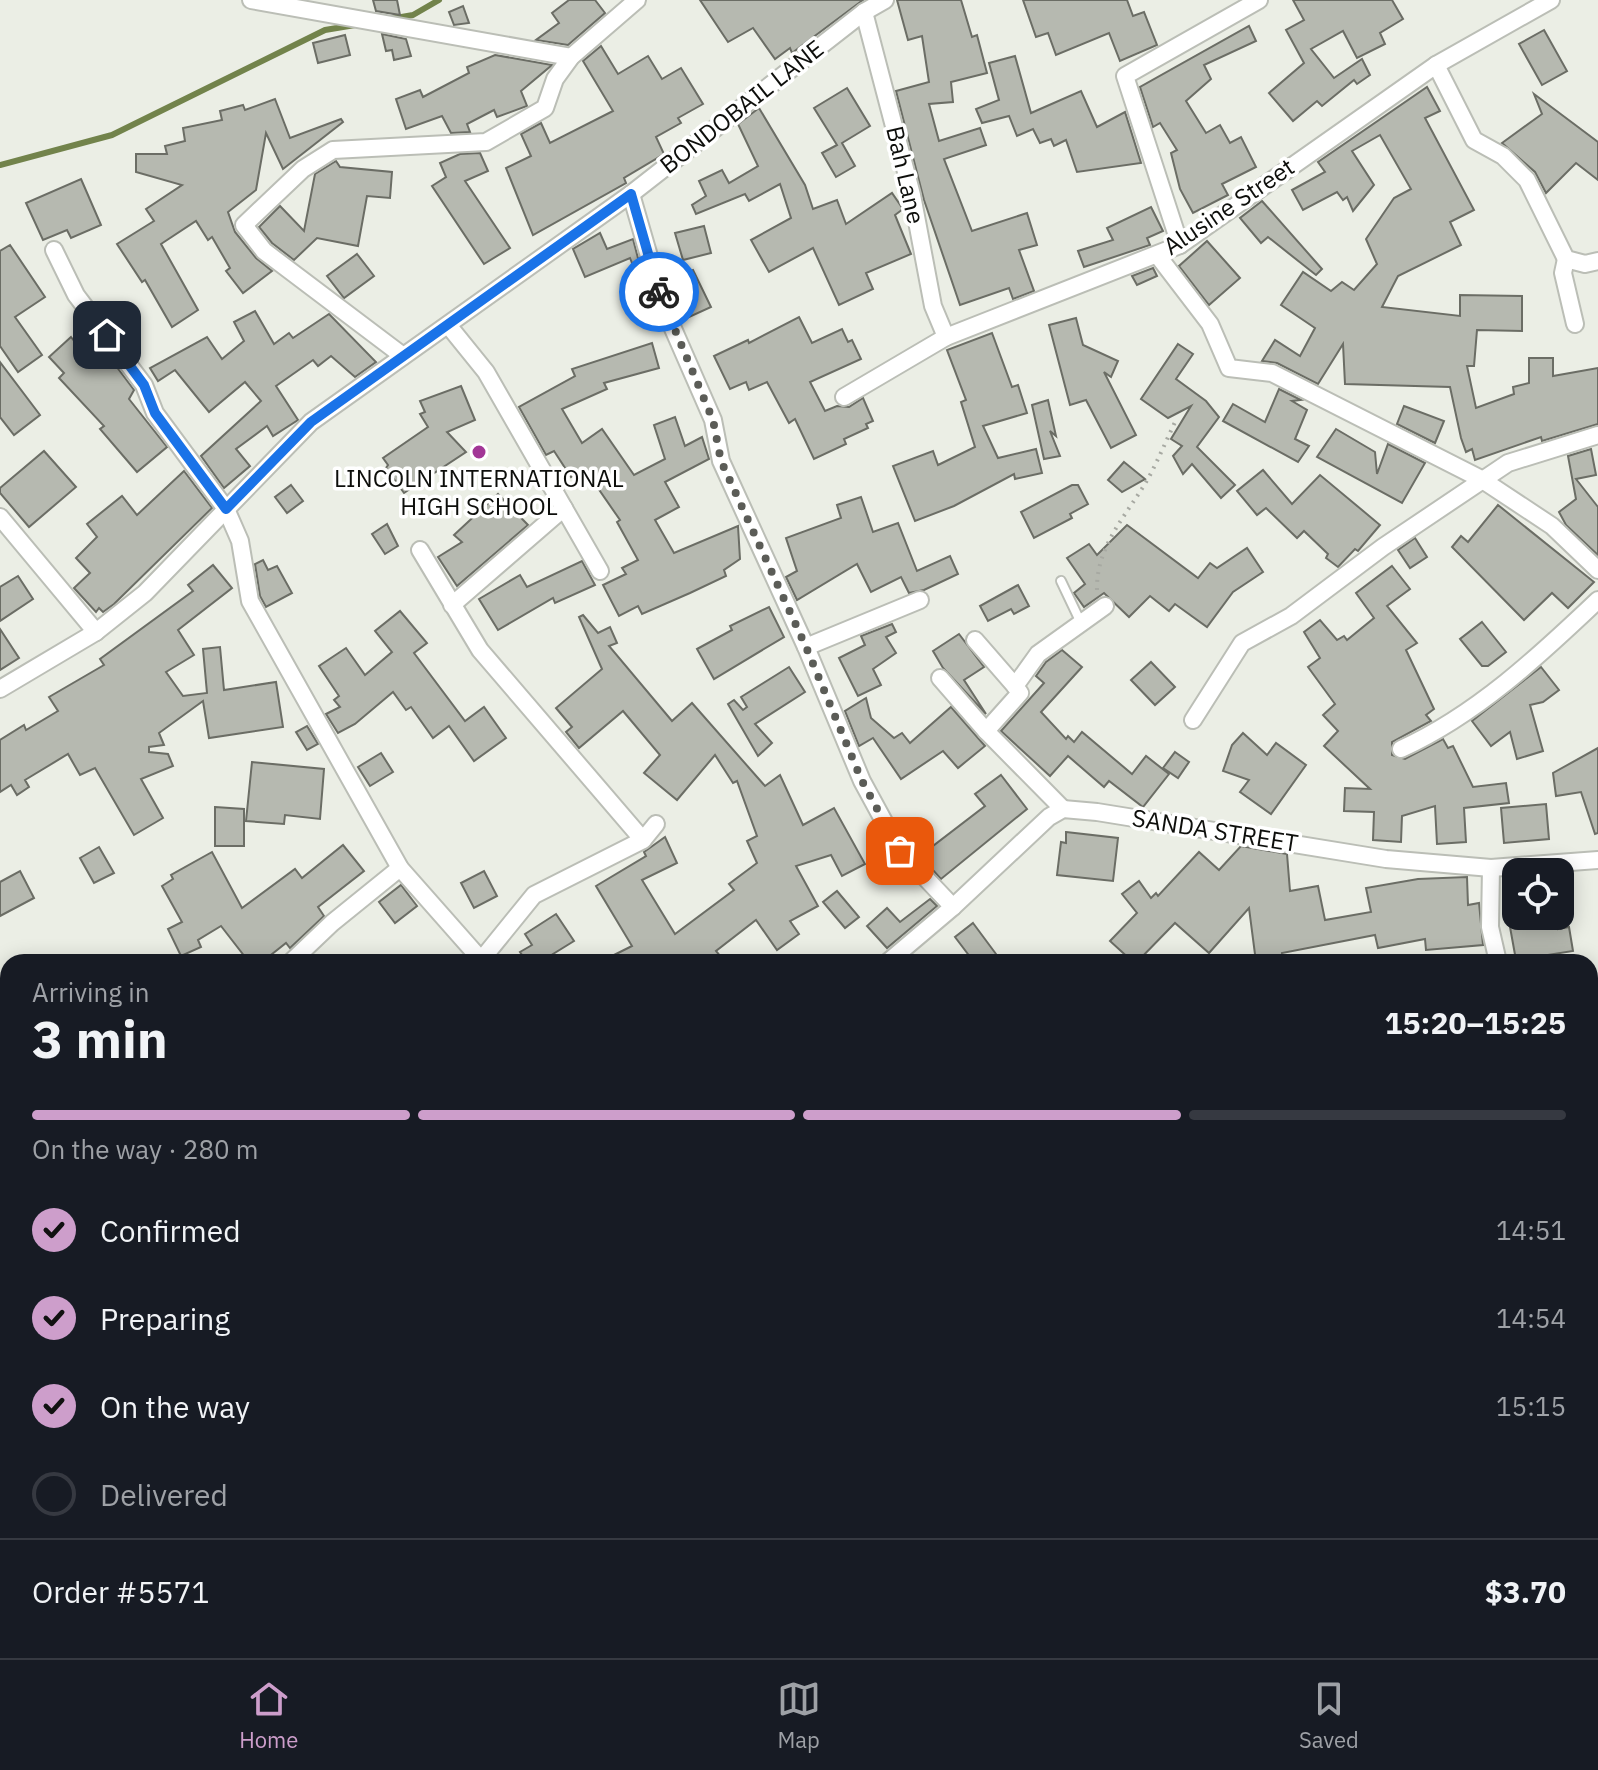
<!DOCTYPE html>
<html lang="en">
<head>
<meta charset="utf-8">
<style>
  body { margin:0; font-family:"IBM Plex Sans",sans-serif; background:#242831; color:#f1f3f6; height:100vh; display:flex; flex-direction:column; font-size:30px; white-space:nowrap }
  * { box-sizing:border-box; margin:0 }
  p { font-size:26px; color:#9ea1a6 }
  .icon { flex:none; width:44px; height:44px; fill:none; stroke:currentColor; stroke-width:2; stroke-linecap:round; stroke-linejoin:round }
  .map { position:relative; flex:1; overflow:hidden }
  .details { position:absolute; left:0px; top:954px; width:1598px; height:704px; display:flex; flex-direction:column; background:#171b24; border-radius:24px 24px 0 0; box-shadow:0 4px 20px #0003 }
  .details>* { flex:none }
  .buttons { position:absolute; left:1502px; top:858px; display:grid; gap:16px }
  .buttons a { display:grid; place-items:center; width:72px; height:72px; border-radius:16px; background:#171b24; box-shadow:0 4px 20px #0003; font-size:40px }
  .pin { position:absolute; display:grid; place-items:center; width:68px; height:68px; color:#fff; margin:-34px; border-radius:16px; box-shadow:0 4px 12px #0006 }
  .courier { position:absolute; display:grid; place-items:center; width:80px; height:80px; margin:-40px; border:6px solid #1a73e8; border-radius:50%; background:#fff; color:#222; box-shadow:0 2px 10px #0007 }
  .head em { font-style:normal; font-weight:700 }
  .head div { display:flex; flex-direction:column-reverse }
  .head { display:flex; align-items:center; justify-content:space-between; height:136px; padding:0 32px }
  h1 { font-size:52px; font-weight:700; line-height:60px }
  .bar { display:grid; grid-template-columns:repeat(4,1fr); gap:12px 8px; align-content:center; height:96px; padding:0 32px }
  .bar i { height:10px; border-radius:6px; background:#363941 }
  .bar .on { background:#cd9ecb }
  .bar p { grid-column:span 4 }
  .line { display:flex; align-items:center; gap:20px; padding:0 32px; border-top:2px solid #363941 }
  .line div { flex:1 }
  ol { padding:0 32px; list-style:none }
  li { display:flex; align-items:center; gap:24px; height:88px }
  li p { margin-inline-start:auto }
  li .icon { padding:8px; border-radius:50%; background:#cd9ecb; color:#111; stroke-width:4 }
  li:last-child { color:#9ea1a6 }
  li i { width:44px; height:44px; border:4px solid #363941; border-radius:50% }
  .dock { display:flex; justify-content:space-around; align-items:center; height:112px; border-top:2px solid #363941; background:#171b24; font-size:22px; color:#9ea1a6 }
  .dock a { display:grid; justify-items:center; gap:4px }
  .dock .on { color:#cd9ecb }
  .map>svg:first-child { display:block }
  .lines { fill:none; stroke-linecap:round; stroke-linejoin:round }
  .stream { stroke:#72834b; stroke-width:6 }
  .building { fill:#b6b9b0; stroke:#6b6d65; stroke-width:2 }
  .lane-casing { stroke:#bbbeb6; stroke-width:12 }
  .street-casing { stroke:#bbbeb6; stroke-width:20 }
  .path { stroke:#a7a9a2; stroke-width:4; stroke-dasharray:2 6; stroke-linecap:butt }
  .lane { stroke:#fff; stroke-width:8 }
  .street { stroke:#fff; stroke-width:16 }
  .done { stroke:#5b5c57; stroke-width:8; stroke-dasharray:0 14.4 }
  .route { stroke:#1a73e8; stroke-width:10 }
  .poi-dot { fill:#a23696; stroke:#fff; stroke-width:3 }
  .labels { text-anchor:middle; stroke-width:7; stroke-linejoin:round; paint-order:stroke }
  .street-label { font-size:24px; fill:#0d0e0b; stroke:#fff }
  .poi-label { font-size:24px; fill:#0d0e0b; stroke:#fff }
</style>
</head>
<body>
<div class="map">
<svg width="1598" height="1658" viewBox="0 0 1598 1658">
  <rect width="100%" height="100%" fill="#ebeee5"/>
  <g class="lines">
    <g class="stream">
      <polyline points="390,19 413,15 439,0"/>
      <polyline points="0,165 112,135 325,30 355,25"/>
    </g>
  </g>
  <g class="building">
    <polygon points="373,0 397,0 400,15 376,11"/>
    <polygon points="569,0 595,0 605,13 568,45 536,40 559,23 552,13"/>
    <polygon points="700,0 863,0 792,53 790,48 775,59 753,28 728,42"/>
    <polygon points="897,0 961,0 972,37 977,35 987,73 951,82 953,102 929,104 939,141 980,128 986,145 944,159 972,231 1027,213 1037,245 1019,250 1034,291 1013,299 1009,288 960,305 924,200 896,91 929,82 922,36 908,40"/>
    <polygon points="1023,0 1127,0 1133,16 1144,12 1157,45 1120,61 1109,33 1056,55 1048,33 1036,37"/>
    <polygon points="1293,0 1392,0 1403,19 1380,33 1385,44 1357,58 1343,31 1311,49 1334,78 1362,59 1370,75 1357,84 1354,80 1322,106 1317,101 1293,121 1269,93 1304,63 1286,30 1304,20"/>
    <polygon points="463,6 469,23 454,25 449,12"/>
    <polygon points="1249,26 1256,41 1204,65 1211,79 1186,101 1206,133 1220,125 1230,143 1241,137 1256,167 1222,184 1228,195 1193,213 1180,189 1171,153 1177,150 1160,123 1153,127 1140,87"/>
    <polygon points="1544,30 1567,71 1542,85 1519,44"/>
    <polygon points="382,34 406,39 411,56 394,60 392,50 386,51"/>
    <polygon points="345,35 350,55 318,63 313,43"/>
    <polygon points="601,46 618,74 648,56 662,79 681,68 703,104 678,118 681,123 656,137 664,154 624,178 626,183 533,235 506,168 531,156 521,134 541,123 550,143 613,111 583,61"/>
    <polygon points="495,55 552,65 521,91 527,106 497,117 494,110 467,124 470,132 451,133 442,116 406,129 396,99 420,90 423,97 469,73 467,67"/>
    <polygon points="1015,56 1031,113 1081,91 1097,127 1125,112 1141,163 1077,172 1066,140 1054,146 1051,139 1040,143 1033,129 1017,136 1009,116 982,123 976,109 999,100 989,63"/>
    <polygon points="1427,87 1440,111 1425,118 1474,210 1450,222 1461,245 1398,276 1382,307 1460,316 1460,295 1522,296 1522,331 1477,330 1474,366 1467,366 1476,408 1514,394 1513,387 1529,383 1529,358 1553,358 1553,376 1598,368 1598,424 1542,441 1541,437 1475,460 1472,449 1466,452 1461,438 1450,387 1345,384 1343,344 1318,384 1277,363 1262,361 1275,340 1300,356 1315,328 1281,305 1303,272 1331,291 1342,282 1354,290 1377,264 1366,239 1394,198 1411,189 1380,135 1352,151 1374,185 1353,211 1347,197 1343,200 1337,192 1303,210 1292,190 1325,172 1318,162"/>
    <polygon points="847,88 870,126 842,143 855,166 836,177 822,153 837,145 814,108"/>
    <polygon points="1534,94 1598,142 1598,180 1576,163 1546,193 1535,172 1502,143 1542,114"/>
    <polygon points="275,99 290,138 341,119 343,122 283,169 266,133 256,190 228,212 235,232 256,258 272,271 243,293 226,271 230,268 212,237 208,240 196,221 161,244 198,310 172,327 145,280 142,282 117,244 154,221 146,209 182,185 136,172 136,154 167,154 165,146 185,141 183,128 222,120 220,111 243,105 245,110"/>
    <polygon points="759,108 805,185 813,209 837,200 846,224 892,193 903,209 895,215 911,254 866,273 873,289 839,305 813,248 769,272 751,240 791,218 780,184 749,201 745,194 696,214 692,205 706,196 699,181 722,170 729,183 758,166 738,124"/>
    <polygon points="480,153 488,171 465,181 510,248 484,264 432,186 446,177 440,163 460,154"/>
    <polygon points="336,161 340,167 392,172 390,198 367,196 358,246 317,238 294,260 272,243 259,227 280,206 304,231 315,174"/>
    <polygon points="81,179 101,225 71,238 67,230 43,240 26,203"/>
    <polygon points="1262,201 1322,269 1316,275 1268,237 1261,243 1240,218"/>
    <polygon points="1151,207 1163,231 1147,238 1150,245 1084,267 1078,251 1113,240 1107,228"/>
    <polygon points="704,226 711,253 683,260 675,233"/>
    <polygon points="600,233 607,249 633,239 640,266 634,268 630,258 585,277 573,249"/>
    <polygon points="1207,241 1240,278 1209,305 1179,266"/>
    <polygon points="10,245 45,297 15,317 42,355 18,372 0,346 0,251"/>
    <polygon points="357,254 374,276 344,298 327,276"/>
    <polygon points="1153,268 1157,276 1137,285 1132,276"/>
    <polygon points="693,270 711,307 687,318 669,280"/>
    <polygon points="255,311 274,344 289,333 293,338 329,314 376,362 355,377 331,356 318,366 313,360 276,386 298,420 273,436 267,426 236,449 250,466 224,488 201,456 261,401 245,382 209,412 175,370 158,381 150,368 207,337 222,359 244,341 234,322"/>
    <polygon points="799,317 812,343 842,329 848,342 852,340 861,359 810,382 825,411 837,406 849,407 863,398 873,421 866,424 868,428 844,439 846,444 814,459 795,419 789,423 767,382 749,390 746,382 730,389 714,356 748,340 749,343"/>
    <polygon points="1076,318 1083,345 1118,361 1111,377 1104,372 1136,435 1111,448 1086,400 1070,405 1049,325"/>
    <polygon points="992,333 1012,387 1018,385 1027,413 983,426 998,458 1036,449 1042,473 1015,479 1014,474 954,506 915,521 893,466 933,451 938,465 975,447 961,402 966,400 947,350"/>
    <polygon points="71,337 75,342 83,338 92,348 98,342 134,390 129,399 167,447 137,472 100,429 104,426 59,378 64,373 49,357"/>
    <polygon points="652,343 659,368 604,383 607,389 562,409 582,443 602,429 634,475 665,459 654,425 675,417 685,446 702,437 709,459 665,482 679,507 655,520 674,553 738,526 740,559 724,570 726,576 690,593 642,614 638,606 619,616 603,585 626,574 622,568 638,560 617,522 620,520 584,468 571,477 554,451 546,455 519,407 575,376 572,369"/>
    <polygon points="1178,344 1193,354 1176,379 1206,401 1219,417 1197,447 1235,485 1221,498 1192,464 1183,474 1173,456 1182,446 1171,439 1191,406 1168,418 1141,399"/>
    <polygon points="0,362 40,415 14,435 0,417"/>
    <polygon points="461,386 475,420 447,432 466,452 404,493 386,468 388,465 383,458 428,427 420,414 425,412 420,401"/>
    <polygon points="1279,389 1301,400 1292,401 1307,410 1295,439 1309,446 1298,462 1223,421 1233,404 1265,422"/>
    <polygon points="1048,400 1056,436 1050,431 1060,456 1044,459 1032,405"/>
    <polygon points="1404,406 1444,421 1435,443 1397,424"/>
    <polygon points="1336,429 1375,452 1377,474 1388,444 1425,463 1402,503 1317,457"/>
    <polygon points="1591,449 1596,475 1576,479 1598,507 1598,555 1566,525 1559,512 1576,499 1568,456"/>
    <polygon points="44,451 76,487 29,527 0,493 0,488"/>
    <polygon points="1124,462 1145,479 1122,492 1108,480"/>
    <polygon points="1263,470 1292,504 1320,475 1380,525 1358,551 1355,549 1338,567 1326,558 1328,554 1304,531 1297,538 1266,508 1257,515 1237,491"/>
    <polygon points="184,471 212,508 114,604 103,612 99,608 96,612 74,588 90,573 76,558 97,537 87,524 122,496 137,515"/>
    <polygon points="291,485 303,501 287,513 275,497"/>
    <polygon points="1072,485 1078,485 1088,504 1070,514 1072,518 1034,538 1021,512"/>
    <polygon points="498,494 528,525 457,586 438,557 462,542 454,535"/>
    <polygon points="861,497 873,532 898,523 917,571 950,556 958,574 924,590 909,593 901,577 871,592 857,564 797,600 786,577 797,571 786,538 841,518 837,505"/>
    <polygon points="1498,505 1594,582 1568,608 1552,593 1524,620 1452,547 1461,536 1468,542"/>
    <polygon points="387,524 398,546 385,554 372,534"/>
    <polygon points="1127,525 1198,578 1210,563 1217,568 1247,548 1263,572 1233,592 1207,627 1175,604 1169,611 1150,596 1129,617 1104,593 1084,607 1074,593 1085,584 1067,558 1089,544 1097,555"/>
    <polygon points="1415,538 1427,557 1410,568 1398,550"/>
    <polygon points="263,560 268,570 277,566 292,593 266,607 260,596 255,564"/>
    <polygon points="582,561 595,585 555,603 553,598 498,630 479,599 520,575 527,587"/>
    <polygon points="213,565 232,588 178,630 194,655 166,672 183,696 207,693 203,649 220,647 224,690 276,682 283,727 209,738 203,701 159,733 164,745 149,747 149,752 168,754 173,766 141,779 163,818 134,835 95,768 80,775 68,754 25,780 29,787 17,795 11,785 0,792 0,740 24,725 26,730 58,711 49,697 104,665 100,659 193,591 188,585"/>
    <polygon points="1392,566 1410,589 1387,606 1417,643 1406,650 1434,709 1426,715 1431,721 1392,742 1392,755 1405,759 1443,739 1448,748 1453,746 1473,787 1506,783 1509,803 1464,808 1466,842 1437,844 1435,806 1402,816 1401,842 1373,840 1374,812 1344,811 1345,788 1370,789 1324,746 1338,731 1323,715 1335,704 1308,667 1320,658 1304,632 1320,620 1337,640 1344,636 1347,640 1374,618 1356,593"/>
    <polygon points="18,576 33,599 0,621 0,587"/>
    <polygon points="1018,585 1029,606 1014,614 1011,609 988,621 980,606"/>
    <polygon points="769,607 784,637 714,679 697,649 732,630 730,626"/>
    <polygon points="400,611 427,643 414,653 465,721 484,707 506,738 474,761 449,726 433,738 411,707 406,710 393,692 355,724 338,733 326,714 340,707 334,700 339,696 319,666 346,648 365,675 392,652 375,631"/>
    <polygon points="583,615 598,633 610,627 617,643 609,646 672,721 692,703 765,786 780,775 803,825 834,808 865,864 842,876 831,855 796,866 818,906 790,921 799,934 777,950 756,920 716,951 725,962 600,962 632,946 596,886 646,856 644,852 665,837 677,863 642,880 675,934 734,890 729,884 757,863 747,841 757,836 737,781 733,783 715,755 677,800 644,773 660,755 623,711 579,748 566,732 572,727 556,708 602,669 579,617"/>
    <polygon points="1482,622 1506,652 1488,666 1482,666 1460,639"/>
    <polygon points="892,624 896,632 886,637 896,653 873,669 881,685 858,696 839,658 865,645 861,636"/>
    <polygon points="0,629 19,658 0,670"/>
    <polygon points="959,634 984,667 964,680 986,714 943,668 933,651"/>
    <polygon points="1062,650 1082,667 1041,712 1066,739 1068,736 1074,742 1082,732 1132,774 1146,756 1169,774 1143,807 1109,781 1104,787 1068,756 1050,776 1001,731 1044,683 1036,676 1046,662"/>
    <polygon points="1151,662 1175,687 1155,705 1131,680"/>
    <polygon points="789,667 805,692 755,724 772,743 758,756 728,704 734,700 743,710 747,707 741,697"/>
    <polygon points="1541,667 1559,690 1543,702 1530,705 1543,751 1517,759 1510,732 1491,746 1472,721"/>
    <polygon points="866,698 871,718 894,738 902,733 910,743 951,707 985,746 958,768 943,751 901,779 873,738 859,746 845,711"/>
    <polygon points="307,726 318,744 307,750 296,732"/>
    <polygon points="1243,733 1267,755 1276,743 1306,765 1271,814 1240,792 1249,780 1223,771 1232,745"/>
    <polygon points="1598,748 1598,833 1595,834 1581,792 1556,796 1553,773"/>
    <polygon points="1175,752 1189,762 1178,778 1163,768"/>
    <polygon points="381,753 393,772 370,786 358,767"/>
    <polygon points="252,762 324,769 320,819 285,815 284,824 246,821"/>
    <polygon points="1001,775 1027,809 941,879 920,856 985,806 975,794"/>
    <polygon points="1546,804 1549,839 1504,843 1501,808"/>
    <polygon points="215,807 244,809 244,846 215,846"/>
    <polygon points="1066,832 1118,838 1113,881 1057,875 1061,842 1066,843"/>
    <polygon points="343,845 364,871 318,907 324,916 290,948 286,943 262,962 249,962 221,926 198,940 201,947 181,956 168,929 182,922 162,886 173,879 171,875 212,852 242,908 295,869 302,878"/>
    <polygon points="1241,846 1287,854 1290,891 1318,886 1325,920 1371,912 1366,888 1418,879 1467,877 1468,905 1479,903 1483,945 1426,950 1425,939 1378,948 1375,935 1282,953 1283,962 1256,962 1249,908 1209,953 1175,923 1137,962 1133,962 1110,941 1137,913 1122,894 1139,881 1151,898 1156,893 1158,896 1199,852 1219,870"/>
    <polygon points="99,847 114,873 94,883 80,858"/>
    <polygon points="20,871 34,898 0,916 0,882"/>
    <polygon points="484,871 497,896 474,908 461,883"/>
    <polygon points="401,885 417,906 395,923 379,902"/>
    <polygon points="837,891 859,917 845,928 823,902"/>
    <polygon points="930,899 937,906 887,948 867,926 887,908 900,922"/>
    <polygon points="556,914 574,941 540,962 527,962 520,952 532,945 525,934"/>
    <polygon points="1508,916 1556,916 1558,929 1569,927 1573,951 1516,960"/>
    <polygon points="973,923 996,954 986,962 974,962 955,937"/>
  </g>
  <g class="lines">
    <g class="lane-casing">
      <polyline id="lane" points="1061,581 1081,623"/>
    </g>
    <g class="street-casing">
      <g id="street">
        <polyline points="251,0 571,57"/>
        <polyline points="864,12 912,195 933,306 946,337"/>
        <polyline points="1436,65 1474,140 1503,156 1527,180 1566,259 1585,264 1598,261"/>
        <polyline points="631,194 664,308 713,420 721,461 806,647 862,781 900,851 953,907"/>
        <polyline points="1180,245 1125,76 1259,0"/>
        <polyline points="54,250 76,295 144,385 155,413 226,509 240,541 250,601 400,868 483,962"/>
        <polyline points="1158,256 1210,324 1229,368 1272,373 1481,479 1552,526 1598,570"/>
        <polyline points="1566,259 1563,273 1575,324"/>
        <polyline points="448,325 486,372 600,571"/>
        <polyline points="403,356 264,251 244,225 303,169 333,150 486,142 545,108 555,79 571,57 637,0"/>
        <polyline points="844,397 946,337 1180,245 1436,65 1551,0"/>
        <polyline points="0,517 96,632"/>
        <polyline points="420,550 480,650 643,840 534,895 482,959"/>
        <polyline points="452,605 564,508"/>
        <polyline points="975,640 1015,686"/>
        <polyline points="806,647 920,600"/>
        <polyline points="940,678 986,731"/>
        <polyline points="0,689 96,632 145,593 311,422 631,194 864,12 885,0"/>
        <polyline points="1193,720 1242,643 1291,616 1383,547 1508,463 1598,435"/>
        <path d="M 1401,749 C 1476,715 1539,656 1598,600"/>
        <polyline points="1063,809 986,731 1020,693 1015,686 1038,654 1105,606"/>
        <polyline points="643,840 656,824"/>
        <polyline points="1491,868 1490,927 1498,962"/>
        <polyline points="291,962 332,923 400,868"/>
        <polyline points="888,962 953,907 1049,817 1063,809 1097,812 1386,859 1491,868 1598,860"/>
        <polyline points="0,1049 8,1067"/>
        <polyline points="1590,1246 1598,1246"/>
        <polyline points="0,1321 8,1329"/>
        <polyline points="1590,1399 1598,1399"/>
        <polyline points="253,1650 258,1658"/>
        <polyline points="1027,1650 1034,1658"/>
        <polyline points="133,1658 133,1650"/>
      </g>
    </g>
    <path class="path" d="M 1097,590 C 1096,545 1128,514 1149,477 C 1159,458 1167,439 1176,420"/>
    <use href="#lane" class="lane"/>
    <use href="#street" class="street"/>
  </g>
  <g class="lines">
    <polyline class="done" points="659,292 713,420 721,461 806,647 862,781 900,851"/>
    <polyline class="route" points="107,335 144,385 155,413 226,509 311,422 631,194 659,292"/>
  </g>
  <circle class="poi-dot" cx="479" cy="452" r="8"/>
  <g class="labels">
    <g class="street-label">
      <text transform="translate(742 107) rotate(-38)" y="8">BONDOBAIL LANE</text>
      <text transform="translate(905 175) rotate(77)" y="8">Bah Lane</text>
      <text transform="translate(1229 207) rotate(-34)" y="8">Alusine Street</text>
      <text transform="translate(1215 831) rotate(9)" y="8">SANDA STREET</text>
    </g>
    <g class="poi-label">
      <text x="479" y="487">LINCOLN INTERNATIONAL<tspan x="479" dy="28">HIGH SCHOOL</tspan></text>
    </g>
  </g>
</svg>
<div class="buttons">
<a><svg class="icon" aria-label="locate" viewBox="0 0 24 24"><circle cx="12" cy="12" r="6"/><path d="M12 2v4M12 18v4M2 12h4M18 12h4"/></svg></a>
</div>
<div class="pin" style="left:900px;top:851px;background:#ea580c"><svg class="icon" aria-label="bag" viewBox="0 0 24 24"><path d="M5 8h14l-1 12H6zM9 8a3 3 0 0 1 6 0"/></svg></div>
<div class="pin" style="left:107px;top:335px;background:#1f2937"><svg class="icon" aria-label="home" viewBox="0 0 24 24"><path d="M3 11l9-7 9 7M6 9v11h12V9"/></svg></div>
<div class="courier" style="left:659px;top:292px"><svg class="icon" aria-label="bike" viewBox="0 0 24 24"><circle cx="6" cy="16" r="4"/><circle cx="18" cy="16" r="4"/><path d="M6 16l4-8h5l3 8M10 8l3 8H6M13 5h3"/></svg></div>
<section class="details">
<div class="head"><div><h1>3 min</h1><p>Arriving in</p></div><em>15:20–15:25</em></div>
<div class="bar"><i class="on"></i><i class="on"></i><i class="on"></i><i></i><p>On the way · 280 m</p></div>
<ol>
<li><svg class="icon" aria-label="check" viewBox="0 0 24 24"><path d="M5 12l5 5 9-10"/></svg>Confirmed<p>14:51</p></li>
<li><svg class="icon" aria-label="check" viewBox="0 0 24 24"><path d="M5 12l5 5 9-10"/></svg>Preparing<p>14:54</p></li>
<li><svg class="icon" aria-label="check" viewBox="0 0 24 24"><path d="M5 12l5 5 9-10"/></svg>On the way<p>15:15</p></li>
<li><i></i>Delivered</li>
</ol>
<div class="line" style="height:104px"><div>Order #5571</div><b>$3.70</b></div>
</section>
</div>
<nav class="dock">
<a class="on"><svg class="icon" aria-label="home" viewBox="0 0 24 24"><path d="M3 11l9-7 9 7M6 9v11h12V9"/></svg>Home</a>
<a><svg class="icon" aria-label="map" viewBox="0 0 24 24"><path d="M3 6l6-2 6 2 6-2v14l-6 2-6-2-6 2zM9 4v14M15 6v14"/></svg>Map</a>
<a><svg class="icon" aria-label="saved" viewBox="0 0 24 24"><path d="M7 4h10v16l-5-4-5 4z"/></svg>Saved</a>
</nav>
</body>
</html>
